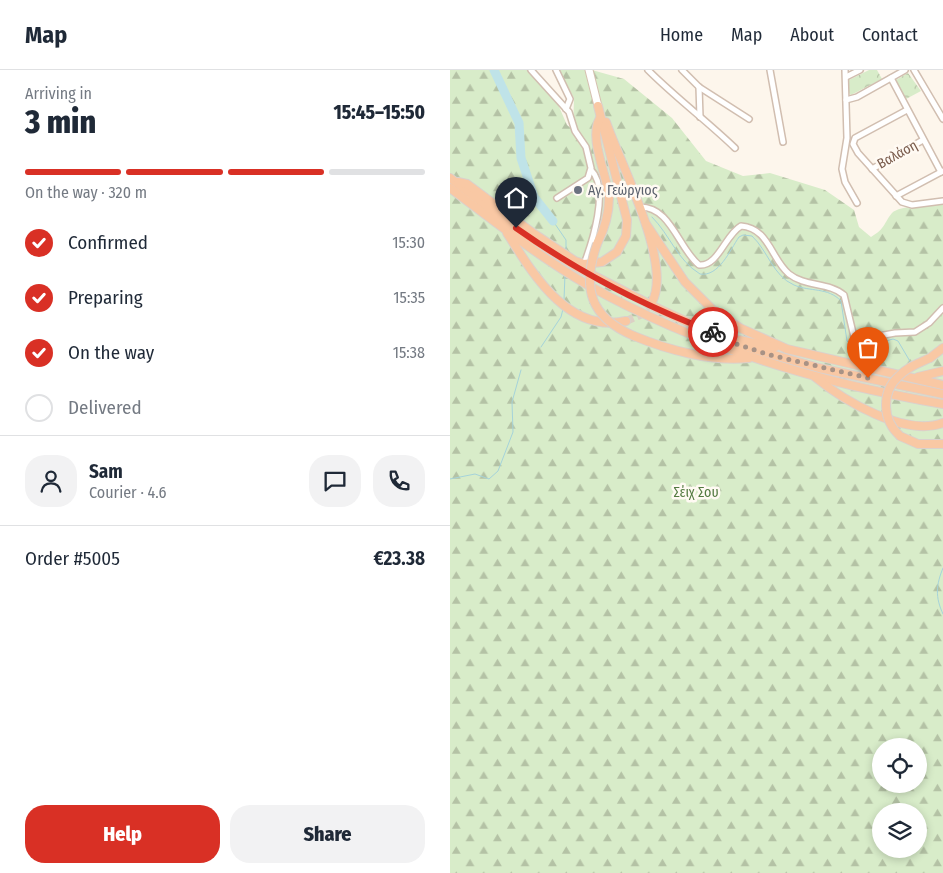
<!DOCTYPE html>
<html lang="en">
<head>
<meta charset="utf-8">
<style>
  body { margin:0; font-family:"Fira Sans Condensed",sans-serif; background:#f2f2f3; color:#1f2937; height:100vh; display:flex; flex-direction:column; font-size:19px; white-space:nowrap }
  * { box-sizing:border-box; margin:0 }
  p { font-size:16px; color:#747a83 }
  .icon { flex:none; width:28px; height:28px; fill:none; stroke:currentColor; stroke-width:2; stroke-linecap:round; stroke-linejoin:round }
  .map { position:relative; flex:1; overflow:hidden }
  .details { display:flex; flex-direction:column; background:#fff; width:450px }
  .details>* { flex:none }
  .fabs { position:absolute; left:422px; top:668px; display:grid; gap:10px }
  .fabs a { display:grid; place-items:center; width:55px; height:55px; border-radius:50%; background:#fff; box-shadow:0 2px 8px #0003; font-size:25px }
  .pin { position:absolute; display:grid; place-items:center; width:42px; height:42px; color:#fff; margin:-51px -21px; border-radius:50% 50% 50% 0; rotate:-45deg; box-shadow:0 0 5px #0007 }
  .pin .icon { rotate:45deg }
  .courier { position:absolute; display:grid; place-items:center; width:50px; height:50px; margin:-25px; border:4px solid #d93025; border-radius:50%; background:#fff; color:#222; box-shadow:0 1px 6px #0007 }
  .overview em { font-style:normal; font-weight:800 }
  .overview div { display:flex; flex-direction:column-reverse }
  .overview { display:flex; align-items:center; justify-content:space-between; height:85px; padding:0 25px }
  h1 { font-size:32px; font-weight:800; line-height:38px }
  .bar { display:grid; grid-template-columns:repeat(4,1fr); gap:8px 5px; align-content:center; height:60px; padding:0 25px }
  .bar i { height:6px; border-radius:4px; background:#e0e1e3 }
  .bar .selected { background:#d93025 }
  .bar p { grid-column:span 4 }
  .line { display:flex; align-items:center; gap:12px; padding:0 25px; border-top:1px solid #e0e1e3 }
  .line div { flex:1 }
  .round { display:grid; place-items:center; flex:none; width:52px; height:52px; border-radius:20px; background:#f2f2f3 }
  ol { padding:0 25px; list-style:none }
  li { display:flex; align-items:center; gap:15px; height:55px }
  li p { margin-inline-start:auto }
  li .icon { padding:5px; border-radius:50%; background:#d93025; color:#fff; stroke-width:4 }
  li:last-child { color:#747a83 }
  li i { width:28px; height:28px; border:2px solid #e0e1e3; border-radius:50% }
  .button { display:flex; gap:10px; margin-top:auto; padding:10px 25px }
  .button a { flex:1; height:58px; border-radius:20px; background:#d93025; color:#fff; font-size:20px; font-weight:800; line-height:58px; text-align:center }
  .button a+a { background:#f2f2f3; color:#1f2937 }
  header { display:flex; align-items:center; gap:30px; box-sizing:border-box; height:70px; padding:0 25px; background:#fff; border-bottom:1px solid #e0e1e3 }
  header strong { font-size:24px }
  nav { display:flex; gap:28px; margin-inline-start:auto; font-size:18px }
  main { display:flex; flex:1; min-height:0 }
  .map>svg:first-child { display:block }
  .forest { fill:url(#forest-firs); fill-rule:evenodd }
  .park { fill:url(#park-crowns) }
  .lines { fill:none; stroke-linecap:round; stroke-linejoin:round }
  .stream { stroke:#a5d3da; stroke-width:1 }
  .river { stroke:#bfe3e8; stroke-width:9 }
  .trunk-tunnel { stroke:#dcd0c4; stroke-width:8; stroke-dasharray:8 4; stroke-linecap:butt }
  .minor-casing { stroke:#d1beb0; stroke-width:8 }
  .secondary-casing { stroke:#d6c0b0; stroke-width:9 }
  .trunk-casing { stroke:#dad1cd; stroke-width:10 }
  .minor { stroke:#fff; stroke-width:5 }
  .secondary { stroke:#fff; stroke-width:7 }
  .trunk { stroke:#f9c8a4; stroke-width:8 }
  .trunk-bridge-casing { stroke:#dad1cd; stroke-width:10; stroke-linecap:butt }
  .trunk-bridge { stroke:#f9c8a4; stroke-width:8 }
  .done { stroke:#a89285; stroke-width:5; stroke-dasharray:0 9 }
  .route { stroke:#d93025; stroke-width:6 }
  .worship-dot { fill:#6b7280; stroke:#fffaf3; stroke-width:2 }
  .labels { text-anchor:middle; stroke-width:5; stroke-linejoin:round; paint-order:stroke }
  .street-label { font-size:14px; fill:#7a5c4d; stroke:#fffaf3 }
  .worship-label { font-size:14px; fill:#5b616d; stroke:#fffaf3; text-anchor:start }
  .park-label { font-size:14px; fill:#537a41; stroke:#fffaf3 }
</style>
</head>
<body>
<header>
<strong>Map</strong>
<nav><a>Home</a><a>Map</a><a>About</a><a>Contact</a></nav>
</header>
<main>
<section class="details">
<div class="overview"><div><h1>3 min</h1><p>Arriving in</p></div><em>15:45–15:50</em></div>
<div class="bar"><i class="selected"></i><i class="selected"></i><i class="selected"></i><i></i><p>On the way · 320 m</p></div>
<ol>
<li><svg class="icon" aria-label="check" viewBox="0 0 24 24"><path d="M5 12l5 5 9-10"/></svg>Confirmed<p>15:30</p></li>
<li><svg class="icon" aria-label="check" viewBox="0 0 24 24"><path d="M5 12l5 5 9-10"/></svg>Preparing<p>15:35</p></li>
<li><svg class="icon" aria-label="check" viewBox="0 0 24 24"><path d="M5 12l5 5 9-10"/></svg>On the way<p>15:38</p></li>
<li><i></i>Delivered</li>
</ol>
<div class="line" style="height:90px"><a class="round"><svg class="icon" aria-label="person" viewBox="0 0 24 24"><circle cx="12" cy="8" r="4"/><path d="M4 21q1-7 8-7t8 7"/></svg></a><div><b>Sam</b><p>Courier · 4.6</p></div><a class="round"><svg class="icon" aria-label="chat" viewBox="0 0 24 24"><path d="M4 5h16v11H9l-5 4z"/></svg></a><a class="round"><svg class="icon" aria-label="phone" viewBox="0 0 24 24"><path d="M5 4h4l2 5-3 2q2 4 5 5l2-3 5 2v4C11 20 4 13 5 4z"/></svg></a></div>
<div class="line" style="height:65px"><div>Order #5005</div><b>€23.38</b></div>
<div class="button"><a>Help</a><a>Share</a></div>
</section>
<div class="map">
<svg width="493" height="803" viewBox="0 0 493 803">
  <defs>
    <pattern id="forest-firs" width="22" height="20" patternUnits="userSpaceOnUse" patternTransform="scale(1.25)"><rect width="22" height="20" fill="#d8ecc9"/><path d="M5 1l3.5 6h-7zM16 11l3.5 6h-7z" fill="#b4c2a5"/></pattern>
    <pattern id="park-crowns" width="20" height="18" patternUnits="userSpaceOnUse" patternTransform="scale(1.25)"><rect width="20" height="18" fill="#d8ecc9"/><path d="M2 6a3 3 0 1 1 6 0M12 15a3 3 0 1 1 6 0" fill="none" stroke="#b4c2a5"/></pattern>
  </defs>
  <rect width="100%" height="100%" fill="#fdf6ec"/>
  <path class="forest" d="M 0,0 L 79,0 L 107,32 L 117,55 L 123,60 L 124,28 L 109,0 L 142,0 L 174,9 L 222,48 L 256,91 L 293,106 L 320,103 L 375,120 L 404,140 L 409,157 L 421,167 C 436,158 433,154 442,143 C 450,135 480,136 493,134 L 493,803 L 0,803 ZM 431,676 L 469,676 L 469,714 L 431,714 ZM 431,741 L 469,741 L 469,779 L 431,779 Z"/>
  <g class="park">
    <polygon points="419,0 427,0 432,9 401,25 399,23 399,10"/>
    <polygon points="458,3 471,21 456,29 446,10"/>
  </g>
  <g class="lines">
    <g class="stream">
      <path d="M 202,147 C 220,165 227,190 250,204 C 269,207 280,180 289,167 L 293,165 L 302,166 C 318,181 323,206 344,215 C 360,222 378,217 391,231 L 397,271 C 411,285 427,273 443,269 L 448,271 L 461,293"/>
      <polyline points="103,151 116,170 116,180"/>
      <polyline points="114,230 115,204"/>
      <polyline points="91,277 111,247 113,239"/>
      <polyline points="0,409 25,404 39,409 48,401 63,362 62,332 71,300"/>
      <path d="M 493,498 C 486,515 485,527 493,544"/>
    </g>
    <polyline class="river" points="44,0 69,53 71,88 84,127 103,151"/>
    <polyline class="trunk-tunnel" points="176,251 190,245 202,232"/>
    <g class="minor-casing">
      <g id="minor">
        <polyline points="81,0 119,42 125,61 136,77 141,98 138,108 107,128"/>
        <polyline points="106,0 120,29 116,39"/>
        <path d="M 198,0 C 226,28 257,51 285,78"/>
        <polyline points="232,0 249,17 299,49"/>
        <polyline points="320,0 333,72"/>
        <polyline points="395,0 397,68 392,99 395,112 407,133"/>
        <polyline points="464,0 493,49"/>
        <polyline points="396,7 410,0"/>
        <polyline points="441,8 491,102"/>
        <polyline points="249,17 250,47"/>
        <polyline points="396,30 407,27 455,0"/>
        <polyline points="457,40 405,68 403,74 408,83 452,132 462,135 493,131"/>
        <polyline points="422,99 473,70"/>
        <polyline points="446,126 493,101"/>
        <path d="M 189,137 C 221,136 228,178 249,195 C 268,197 275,165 291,156 C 319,158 321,189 339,204 C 355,217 379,212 394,225 L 404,267 L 412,269 L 445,263 L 465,262 L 479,253 L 493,238"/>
        <path d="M 134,194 C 142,173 160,118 141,100"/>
      </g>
    </g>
    <g class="secondary-casing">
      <polyline id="secondary" points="139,0 148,36"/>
    </g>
    <g class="trunk-casing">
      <g id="trunk">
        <path d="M 156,52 C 170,93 223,194 202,232"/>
        <polyline points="0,108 66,159 127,197 209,239 286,274 369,298 493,324"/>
        <polyline points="8,112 17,114 83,163 125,191 134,194 152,192 167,182 176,166 177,150 148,36"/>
        <path d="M 0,118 C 44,151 88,186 136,214 C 246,276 369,313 493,334"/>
        <polyline points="196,154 235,212 263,240 290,258 337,279 493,315"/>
        <path d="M 57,163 C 83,204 118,264 176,251"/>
        <path d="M 147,174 C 154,160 159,144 159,128 C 158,106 138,69 150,48"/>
        <path d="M 184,266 C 218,280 262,292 299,288"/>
        <polyline points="289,270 325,277"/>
        <polyline points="480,288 493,278"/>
        <path d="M 365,307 C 394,331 455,367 493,353"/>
        <polyline points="468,307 493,301"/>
        <polyline points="450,366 468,374 493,374"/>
      </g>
    </g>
    <use href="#minor" class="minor"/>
    <use href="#secondary" class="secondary"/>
    <use href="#trunk" class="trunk"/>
    <g class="trunk-bridge-casing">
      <g id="trunk-bridge">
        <path d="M 147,174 C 132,217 139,247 184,266"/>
        <path d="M 450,366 C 432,350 431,322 449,306 C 457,297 469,293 480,288"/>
      </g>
    </g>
    <use href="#trunk-bridge" class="trunk-bridge"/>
  </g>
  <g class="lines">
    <polyline class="done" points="263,262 286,274 320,285 418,308"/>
    <path class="route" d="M 66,158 C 127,201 194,236 263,262"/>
  </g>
  <circle class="worship-dot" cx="128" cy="120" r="5"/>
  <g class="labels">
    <g class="street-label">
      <text transform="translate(447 84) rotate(-29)" y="5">Βαλάση</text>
    </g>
    <g class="worship-label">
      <text x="138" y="125">Αγ. Γεώργιος</text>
    </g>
    <g class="park-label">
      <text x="246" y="427">Σέιχ Σου</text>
    </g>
  </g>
</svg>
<div class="fabs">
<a><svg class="icon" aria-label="locate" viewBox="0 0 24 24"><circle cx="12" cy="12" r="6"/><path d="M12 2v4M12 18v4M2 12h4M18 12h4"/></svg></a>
<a><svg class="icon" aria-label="layers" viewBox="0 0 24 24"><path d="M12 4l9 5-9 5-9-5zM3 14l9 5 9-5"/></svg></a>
</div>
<div class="pin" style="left:418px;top:308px;background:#ea580c"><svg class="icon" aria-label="bag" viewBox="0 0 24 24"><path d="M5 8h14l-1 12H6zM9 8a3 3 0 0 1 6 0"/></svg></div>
<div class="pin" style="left:66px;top:158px;background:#1f2937"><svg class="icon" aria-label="home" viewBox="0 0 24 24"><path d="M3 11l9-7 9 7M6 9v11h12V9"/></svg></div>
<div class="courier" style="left:263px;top:262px"><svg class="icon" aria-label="bike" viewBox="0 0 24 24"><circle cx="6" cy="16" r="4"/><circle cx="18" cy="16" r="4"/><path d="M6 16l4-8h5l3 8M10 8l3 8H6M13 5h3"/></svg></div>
</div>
</main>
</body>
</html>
